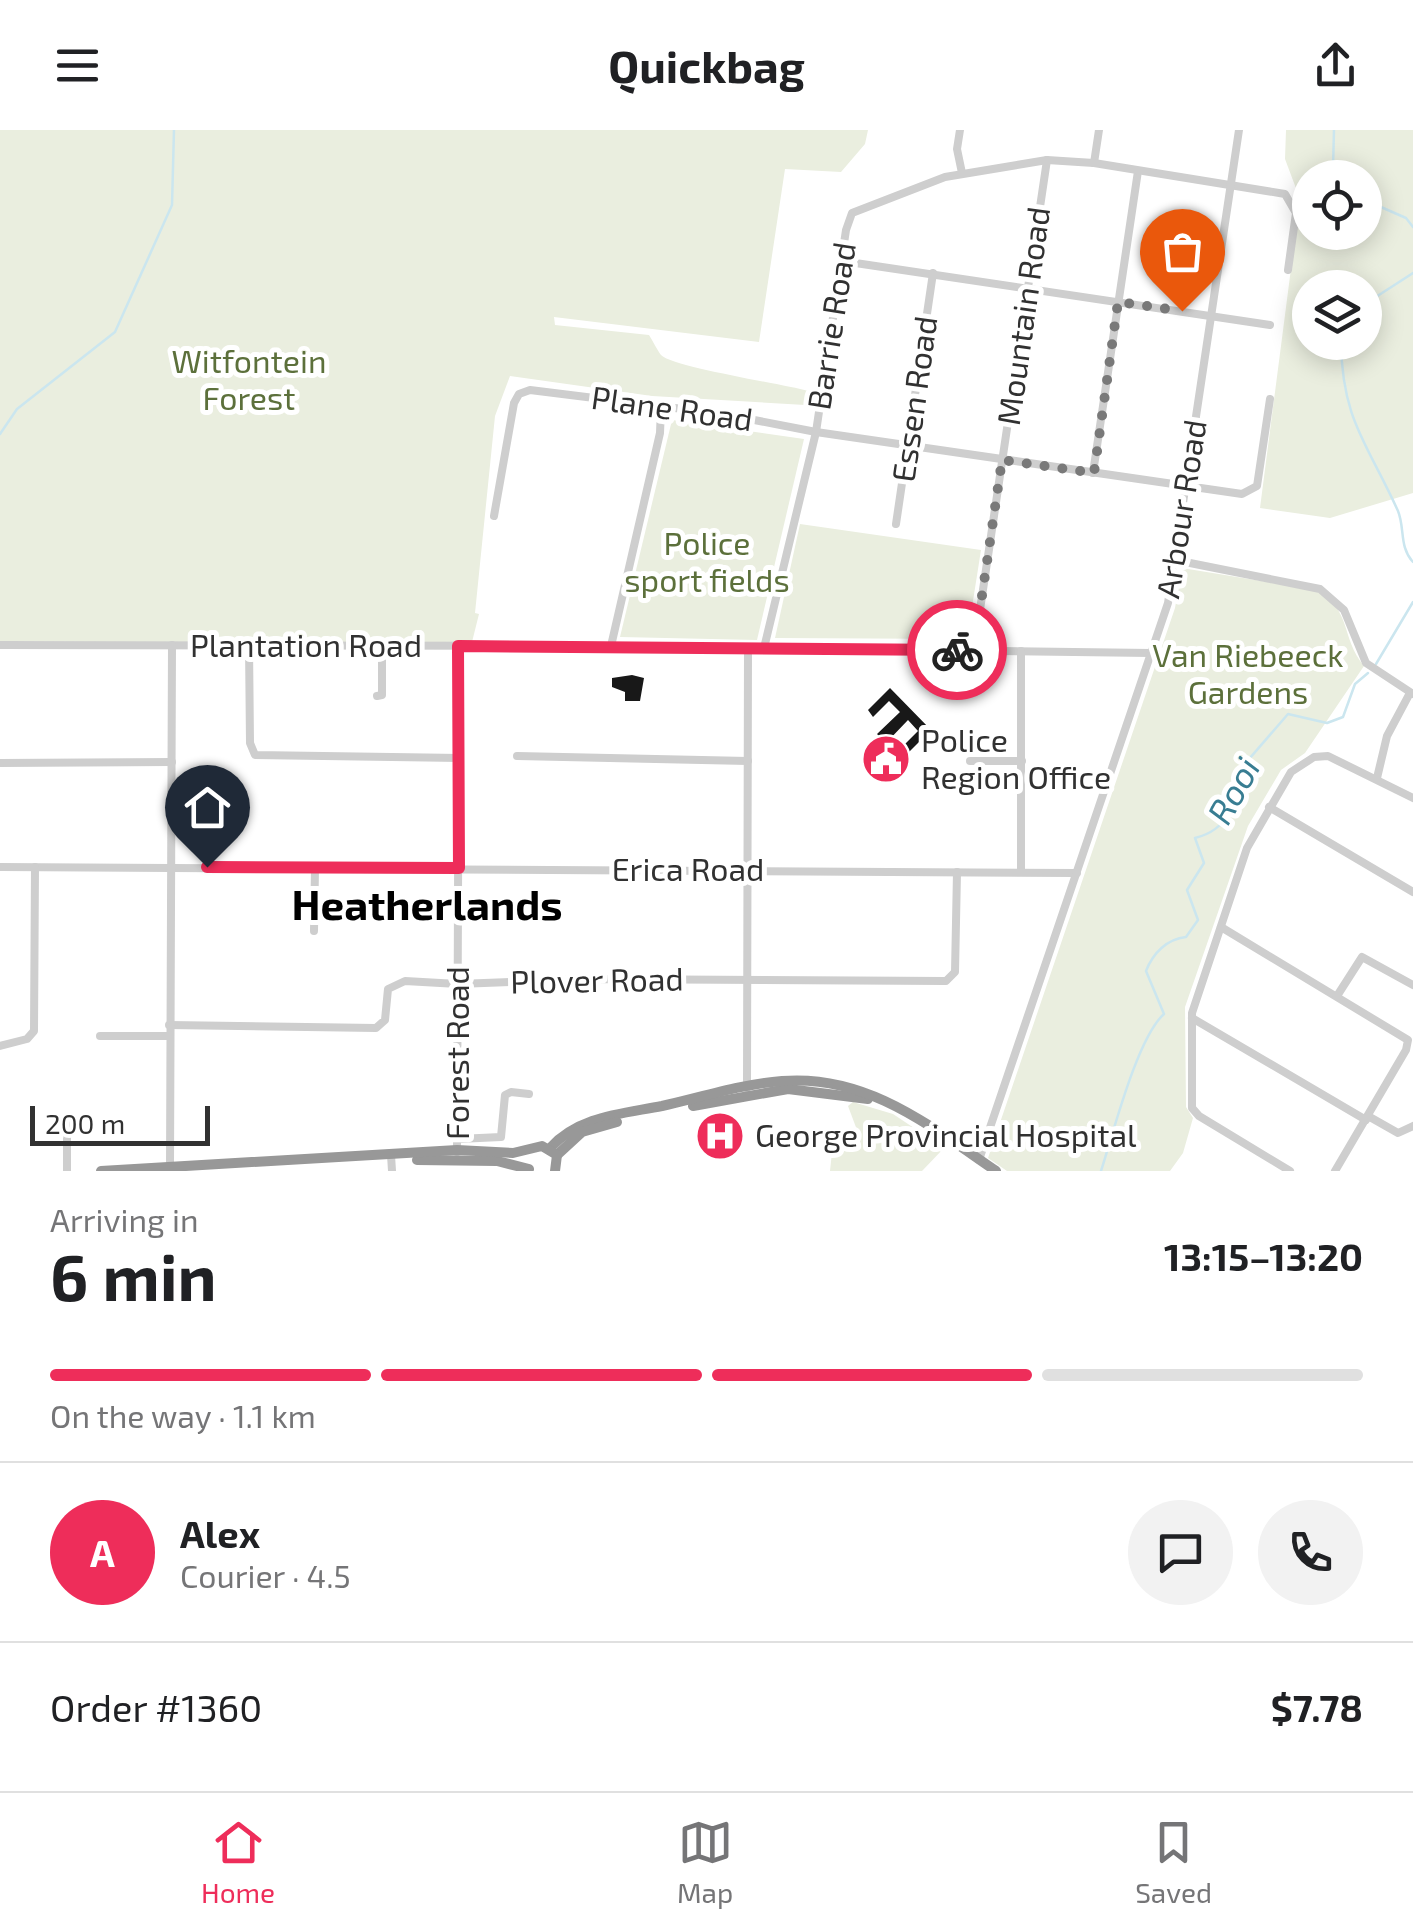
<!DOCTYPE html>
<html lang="en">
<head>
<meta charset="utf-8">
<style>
  body { margin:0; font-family:"Exo 2",sans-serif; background:#f2f2f2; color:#202124; height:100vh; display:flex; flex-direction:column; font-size:38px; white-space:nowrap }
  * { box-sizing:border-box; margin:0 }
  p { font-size:32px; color:#757577 }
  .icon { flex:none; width:55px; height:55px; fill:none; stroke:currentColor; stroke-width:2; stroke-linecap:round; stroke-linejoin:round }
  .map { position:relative; height:1041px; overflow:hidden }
  .panel { display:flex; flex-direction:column; background:#fff; flex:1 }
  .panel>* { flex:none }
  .buttons { position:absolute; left:1292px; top:30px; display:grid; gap:20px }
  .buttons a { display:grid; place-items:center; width:90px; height:90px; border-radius:50%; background:#fff; box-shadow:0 5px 25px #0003; font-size:50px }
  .scale { position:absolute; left:30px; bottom:25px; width:180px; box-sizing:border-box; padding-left:10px; border:5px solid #313131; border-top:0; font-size:28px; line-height:35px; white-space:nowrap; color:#313131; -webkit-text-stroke:8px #fff; paint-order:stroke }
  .pin { position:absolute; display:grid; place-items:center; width:85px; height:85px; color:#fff; margin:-102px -42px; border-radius:50% 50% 50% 0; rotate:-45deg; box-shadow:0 0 10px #0007 }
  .pin .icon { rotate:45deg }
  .courier { position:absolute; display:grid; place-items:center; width:100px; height:100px; margin:-50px; border:8px solid #ee2d5a; border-radius:50%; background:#fff; color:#222; box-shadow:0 2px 12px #0007 }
  .head em { font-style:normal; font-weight:700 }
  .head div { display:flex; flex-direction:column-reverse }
  .head { display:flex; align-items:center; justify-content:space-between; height:170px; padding:0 50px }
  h1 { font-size:65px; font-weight:700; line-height:75px }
  .bar { display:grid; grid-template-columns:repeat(4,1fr); gap:15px 10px; align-content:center; height:120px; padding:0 50px }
  .bar i { height:12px; border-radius:8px; background:#e0e0e0 }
  .bar .on { background:#ee2d5a }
  .bar p { grid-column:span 4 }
  .line { display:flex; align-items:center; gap:25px; padding:0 50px; border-top:2px solid #e0e0e0 }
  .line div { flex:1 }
  .round { display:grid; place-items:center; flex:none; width:105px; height:105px; border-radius:52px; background:#f2f2f2 }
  header { display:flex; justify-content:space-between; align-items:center; height:130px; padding:0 50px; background:#fff; font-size:45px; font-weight:700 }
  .tabs { display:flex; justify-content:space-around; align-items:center; height:140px; border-top:2px solid #e0e0e0; background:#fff; font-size:28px; color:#757577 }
  .tabs a { display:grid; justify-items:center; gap:5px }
  .tabs .on { color:#ee2d5a }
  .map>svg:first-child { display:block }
  .green { fill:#eaeedf; fill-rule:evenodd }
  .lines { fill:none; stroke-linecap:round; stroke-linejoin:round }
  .stream { stroke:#cbe6ef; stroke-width:2.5 }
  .building { fill:#181818 }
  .minor { stroke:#cecece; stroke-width:8 }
  .highway { stroke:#989898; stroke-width:10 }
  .done { stroke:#797979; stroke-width:10; stroke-dasharray:0 18 }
  .route { stroke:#ee2d5a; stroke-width:12 }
  .labels { text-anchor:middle; stroke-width:10; stroke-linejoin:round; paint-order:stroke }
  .street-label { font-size:32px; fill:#313131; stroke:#fff }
  .park-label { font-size:32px; fill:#5c703b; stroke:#fff }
  .poi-label { font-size:32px; fill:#313131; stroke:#fff; text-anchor:start }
  .water-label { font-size:35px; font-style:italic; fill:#387d92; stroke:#fff }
  .district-label { font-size:42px; font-weight:bold; fill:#000; stroke:#fff }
</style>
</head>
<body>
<header><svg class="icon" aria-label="menu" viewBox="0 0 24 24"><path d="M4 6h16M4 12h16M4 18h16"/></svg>Quickbag<svg class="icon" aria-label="share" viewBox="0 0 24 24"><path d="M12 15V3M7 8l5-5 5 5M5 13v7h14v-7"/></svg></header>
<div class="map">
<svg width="1413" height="1041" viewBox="0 0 1413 1041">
  <rect width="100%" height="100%" fill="#fff"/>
  <g class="green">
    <path d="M 0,0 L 868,0 L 865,14 L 841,42 L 785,39 L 759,212 L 554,187 L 555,195 L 649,205 C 653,211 657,220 661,225 C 672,237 783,254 808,261 L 805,275 L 652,266 L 510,246 L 495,286 L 475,483 L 479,484 L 471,516 L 0,511 Z"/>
    <path d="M 1286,0 L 1413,0 L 1413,363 L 1330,388 L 1260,378 L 1300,69 L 1285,29 ZM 1310,48 L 1365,48 L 1365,102 L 1310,102 ZM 1310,158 L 1365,158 L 1365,212 L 1310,212 Z"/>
    <polygon points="672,290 804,309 757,510 620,507"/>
    <polygon points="800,394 981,420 967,509 775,508"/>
    <path d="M 1182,438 L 1316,460 C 1353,481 1340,507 1364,536 L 1305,623 L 1281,640 L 1248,696 L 1185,877 L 1186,977 L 1193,988 L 1183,1023 L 1170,1041 L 1007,1041 L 988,1028 L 1175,478 Z"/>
    <polygon points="853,972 893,984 944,1018 922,1041 830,1041 832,1022 853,1011 857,1000 848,976"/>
  </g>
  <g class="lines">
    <g class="stream">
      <polyline points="1334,0 1333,38 1341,48"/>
      <polyline points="1365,70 1406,88 1413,97"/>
      <polyline points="1365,174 1413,143"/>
      <path d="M 1341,212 C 1342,291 1368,314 1398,381 C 1405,398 1399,417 1413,432"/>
      <polyline points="0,304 17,279 115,202 172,75 174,0"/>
      <polyline points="1376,534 1413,472"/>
      <path d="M 1101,1041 C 1113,1004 1137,908 1164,884 L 1146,841 C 1153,823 1167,809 1186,807 L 1198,790 L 1187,760 L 1204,733 L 1195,708 C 1229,700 1241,668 1243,636 L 1288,584 L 1327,593 L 1343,587 L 1355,554 L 1368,543"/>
    </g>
  </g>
  <g class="building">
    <polygon points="632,545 644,548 640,571 625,571 625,562 612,557 612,548"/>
    <polygon points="890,558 931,600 909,622 903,616 918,601 908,590 886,613 877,604 900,582 889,571 873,587 868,580"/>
  </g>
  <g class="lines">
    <g class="minor">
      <polyline points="960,0 957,19 962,43"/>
      <polyline points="1094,33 1099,0"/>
      <polyline points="842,131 1270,195"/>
      <polyline points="1093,343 1138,41"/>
      <polyline points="494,386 514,273 519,264 530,260 723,284 816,302 1242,364 1257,356 1270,269"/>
      <polyline points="896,394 933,143"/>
      <polyline points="1175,430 1320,459 1344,480 1366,533 1413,564"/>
      <polyline points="0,515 611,516 1151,523"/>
      <polyline points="249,515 250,613 255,625 460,628"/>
      <polyline points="611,516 660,303 661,278"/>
      <polyline points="764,518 816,302 846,100 852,83 945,47 1047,30 1094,33 1285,64 1296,83 1288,140"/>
      <polyline points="974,520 1047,30"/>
      <polyline points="1021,521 1021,742"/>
      <polyline points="377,566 382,565 382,516"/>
      <polyline points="517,626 748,631"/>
      <polyline points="970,631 1022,631"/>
      <polyline points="0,633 172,632"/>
      <polyline points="1377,648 1387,606 1410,563"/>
      <polyline points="1269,677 1413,762"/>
      <polyline points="0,737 1077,743"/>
      <polyline points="1221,797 1408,910 1406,920 1335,1041"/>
      <polyline points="314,801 315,738"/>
      <polyline points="1337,866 1362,827 1413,855"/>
      <polyline points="1192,888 1366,990"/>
      <polyline points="169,895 376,898 385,890 388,859 405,851 458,854 589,849 946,851 955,842 957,742"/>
      <polyline points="100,906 169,906"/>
      <polyline points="0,916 27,909 34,901 35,737"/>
      <polyline points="747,958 748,518"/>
      <polyline points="1368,986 1398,1003 1413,996"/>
      <polyline points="67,988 67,1041"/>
      <polyline points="458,1009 501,1007 505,965 511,962 529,964"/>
      <polyline points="457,1022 459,517"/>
      <polyline points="391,1025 392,1041"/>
      <polyline points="979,1030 1168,473 1239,0"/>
      <polyline points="170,1037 172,515"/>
      <polyline points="1290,1041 1199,986 1192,978 1192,883 1247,718 1291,642 1314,627 1328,626 1413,668"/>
    </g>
    <g class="highway">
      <polyline points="693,976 788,959 868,969"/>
      <path d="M 550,1018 C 579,986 622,984 662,976 C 702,967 742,954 782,951 C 867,944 930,996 996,1041"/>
      <polyline points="557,1025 582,1002 617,992"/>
      <polyline points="417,1030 497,1031 529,1039"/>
      <polyline points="101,1041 457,1020 513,1023 542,1016 557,1025 555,1041"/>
    </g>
  </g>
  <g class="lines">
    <polyline class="done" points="957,520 974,520 1002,330 1094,343 1118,172 1182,181"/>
    <polyline class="route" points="207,737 459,738 458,516 957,520"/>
  </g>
  <defs>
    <g id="civic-disc" transform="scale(2.5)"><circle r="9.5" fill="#ee2d5a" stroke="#fff"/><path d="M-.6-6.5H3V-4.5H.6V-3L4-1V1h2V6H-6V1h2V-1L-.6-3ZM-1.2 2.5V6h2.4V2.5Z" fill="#fff"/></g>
    <g id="hospital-disc" transform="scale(2.5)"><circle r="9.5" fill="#ee2d5a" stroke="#fff"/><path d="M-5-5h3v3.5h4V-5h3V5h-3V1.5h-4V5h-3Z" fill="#fff"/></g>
  </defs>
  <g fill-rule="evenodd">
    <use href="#civic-disc" x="886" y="629"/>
    <use href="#hospital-disc" x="720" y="1006"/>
  </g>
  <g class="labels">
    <g class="street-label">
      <text transform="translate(1024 186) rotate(-82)" y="11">Mountain Road</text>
      <text transform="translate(832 196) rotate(-81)" y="11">Barrie Road</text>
      <text transform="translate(915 269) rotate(-82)" y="11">Essen Road</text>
      <text transform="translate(672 279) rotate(8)" y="11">Plane Road</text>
      <text transform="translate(1182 379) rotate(-81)" y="11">Arbour Road</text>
      <text x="306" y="527">Plantation Road</text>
      <text x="688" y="751">Erica Road</text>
      <text transform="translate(597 851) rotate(-1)" y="11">Plover Road</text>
      <text transform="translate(458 923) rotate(-90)" y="11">Forest Road</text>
    </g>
    <g class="park-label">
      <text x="249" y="243">Witfontein<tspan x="249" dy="37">Forest</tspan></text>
      <text x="707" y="425">Police<tspan x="707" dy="37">sport fields</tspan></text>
      <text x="1248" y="537">Van Riebeeck<tspan x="1248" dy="37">Gardens</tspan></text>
    </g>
    <g class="poi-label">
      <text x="921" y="622">Police<tspan x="921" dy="37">Region Office</tspan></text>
      <text x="755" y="1017">George Provincial Hospital</text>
    </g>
    <g class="water-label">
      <text transform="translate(1234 661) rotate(-61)" y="12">Rooi</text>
    </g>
    <g class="district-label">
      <text x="427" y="790">Heatherlands</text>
    </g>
  </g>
</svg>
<div class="buttons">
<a><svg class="icon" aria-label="locate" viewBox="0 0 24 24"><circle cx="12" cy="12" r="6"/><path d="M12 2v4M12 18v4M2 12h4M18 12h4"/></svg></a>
<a><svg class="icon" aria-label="layers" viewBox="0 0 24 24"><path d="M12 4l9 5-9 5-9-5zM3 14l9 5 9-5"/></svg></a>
</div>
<div class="scale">200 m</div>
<div class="pin" style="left:1182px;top:181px;background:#ea580c"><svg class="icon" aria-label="bag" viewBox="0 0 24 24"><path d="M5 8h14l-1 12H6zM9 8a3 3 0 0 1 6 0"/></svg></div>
<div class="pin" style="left:207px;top:737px;background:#1f2937"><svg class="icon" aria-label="home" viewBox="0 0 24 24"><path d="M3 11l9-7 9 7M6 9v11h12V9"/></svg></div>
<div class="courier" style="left:957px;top:520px"><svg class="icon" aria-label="bike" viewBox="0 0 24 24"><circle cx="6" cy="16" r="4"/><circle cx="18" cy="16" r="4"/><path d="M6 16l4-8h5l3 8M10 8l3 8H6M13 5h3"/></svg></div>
</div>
<section class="panel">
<div class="head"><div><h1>6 min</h1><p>Arriving in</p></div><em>13:15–13:20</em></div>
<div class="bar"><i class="on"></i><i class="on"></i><i class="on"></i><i></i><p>On the way · 1.1 km</p></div>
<div class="line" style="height:180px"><b class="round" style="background:#ee2d5a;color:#fff">A</b><div><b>Alex</b><p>Courier · 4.5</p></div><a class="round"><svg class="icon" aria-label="chat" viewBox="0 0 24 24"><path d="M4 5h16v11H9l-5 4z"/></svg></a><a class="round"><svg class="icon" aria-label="phone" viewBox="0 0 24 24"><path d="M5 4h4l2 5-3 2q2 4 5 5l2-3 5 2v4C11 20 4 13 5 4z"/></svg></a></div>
<div class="line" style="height:130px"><div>Order #1360</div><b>$7.78</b></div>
</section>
<nav class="tabs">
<a class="on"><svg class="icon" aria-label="home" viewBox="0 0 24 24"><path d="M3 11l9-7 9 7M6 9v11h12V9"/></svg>Home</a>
<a><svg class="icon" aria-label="map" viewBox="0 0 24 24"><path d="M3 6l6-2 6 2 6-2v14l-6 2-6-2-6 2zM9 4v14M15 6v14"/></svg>Map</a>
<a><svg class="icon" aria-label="saved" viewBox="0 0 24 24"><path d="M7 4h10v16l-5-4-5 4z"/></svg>Saved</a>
</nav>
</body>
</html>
